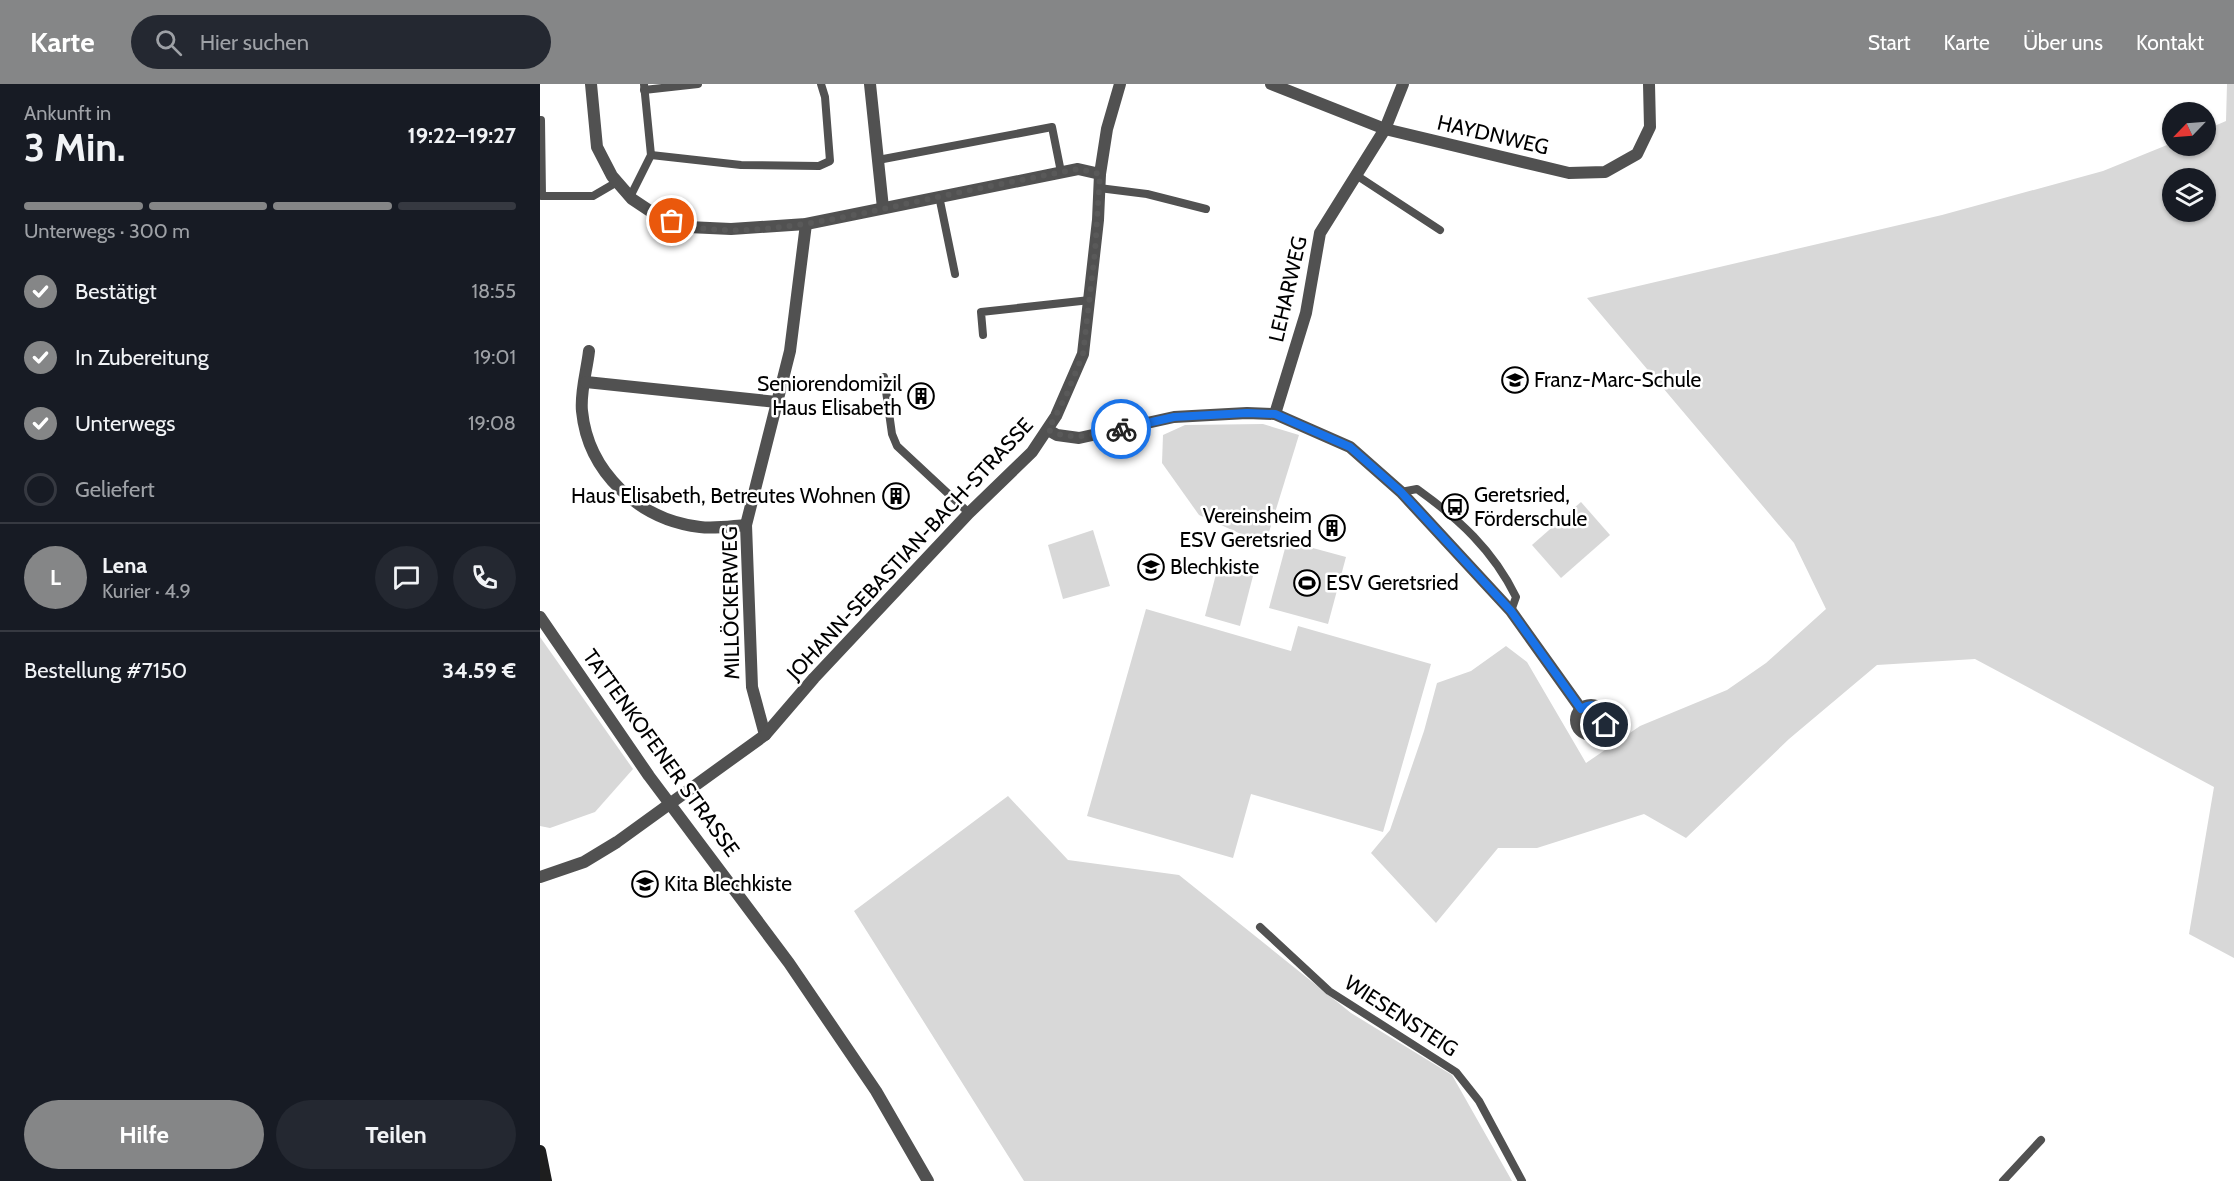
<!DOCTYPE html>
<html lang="de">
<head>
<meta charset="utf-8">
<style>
  body { margin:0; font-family:Cabin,sans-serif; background:#242831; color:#f1f3f6; height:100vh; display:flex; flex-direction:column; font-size:22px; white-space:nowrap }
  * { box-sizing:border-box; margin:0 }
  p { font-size:20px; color:#9ea1a6 }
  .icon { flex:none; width:33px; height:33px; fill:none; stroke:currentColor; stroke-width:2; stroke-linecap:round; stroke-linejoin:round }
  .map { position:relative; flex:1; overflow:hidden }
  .details { display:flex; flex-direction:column; background:#171b24; width:540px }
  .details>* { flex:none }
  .needle { width:39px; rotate:245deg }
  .tools { position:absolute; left:1622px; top:18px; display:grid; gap:12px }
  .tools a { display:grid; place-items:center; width:54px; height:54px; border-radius:50%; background:#171b24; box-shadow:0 2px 4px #0004; font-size:30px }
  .pin { position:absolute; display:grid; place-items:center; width:51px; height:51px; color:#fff; margin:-26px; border:3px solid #fff; border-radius:50%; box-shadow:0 2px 6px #0007 }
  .courier { position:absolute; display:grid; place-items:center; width:60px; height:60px; margin:-30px; border:4px solid #1a73e8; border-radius:50%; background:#fff; color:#222; box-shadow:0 2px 8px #0007 }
  .overview em { font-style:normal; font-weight:700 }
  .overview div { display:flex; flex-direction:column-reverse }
  .overview { display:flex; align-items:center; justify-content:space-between; height:102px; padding:0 24px }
  h1 { font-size:39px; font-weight:700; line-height:45px }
  .bar { display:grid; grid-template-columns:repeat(4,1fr); gap:9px 6px; align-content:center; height:72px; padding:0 24px }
  .bar i { height:8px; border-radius:4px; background:#363941 }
  .bar .selected { background:#858687 }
  .bar p { grid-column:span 4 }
  .line { display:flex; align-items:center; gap:15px; padding:0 24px; border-top:2px solid #363941 }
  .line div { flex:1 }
  .round { display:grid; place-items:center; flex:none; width:63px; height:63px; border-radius:32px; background:#242831 }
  ol { padding:0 24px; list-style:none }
  li { display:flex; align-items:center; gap:18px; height:66px }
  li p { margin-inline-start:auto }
  li .icon { padding:6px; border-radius:50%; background:#858687; color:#fff; stroke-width:4 }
  li:last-child { color:#9ea1a6 }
  li i { width:33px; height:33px; border:3px solid #363941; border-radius:50% }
  .button { display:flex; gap:12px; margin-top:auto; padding:12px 24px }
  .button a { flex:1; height:69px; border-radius:36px; background:#858687; color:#fff; font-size:24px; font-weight:700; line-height:69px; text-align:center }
  .button a+a { background:#242831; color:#f1f3f6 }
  header { display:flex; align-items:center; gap:36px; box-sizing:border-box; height:84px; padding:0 30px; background:#858687; color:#fff }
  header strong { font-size:28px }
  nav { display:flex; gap:33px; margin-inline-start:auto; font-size:21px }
  .search { width:420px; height:54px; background:#242831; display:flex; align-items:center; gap:15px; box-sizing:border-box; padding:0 21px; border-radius:33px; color:#9ea1a6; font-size:22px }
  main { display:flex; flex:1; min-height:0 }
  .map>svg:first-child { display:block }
  .green { fill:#d8d8d8; fill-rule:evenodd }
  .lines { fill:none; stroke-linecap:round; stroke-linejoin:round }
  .service { stroke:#515151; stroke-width:8 }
  .minor { stroke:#515151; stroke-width:12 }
  .secondary { stroke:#1e1e1e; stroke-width:12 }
  .done { stroke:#595959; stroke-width:6; stroke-dasharray:0 10.8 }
  .route { stroke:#1a73e8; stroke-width:8 }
  .labels { text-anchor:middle; stroke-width:5; stroke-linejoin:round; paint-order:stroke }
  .street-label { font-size:21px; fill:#000; stroke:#fff }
  .poi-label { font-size:21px; fill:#000; stroke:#fff; text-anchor:start }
</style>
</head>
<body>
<header>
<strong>Karte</strong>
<div class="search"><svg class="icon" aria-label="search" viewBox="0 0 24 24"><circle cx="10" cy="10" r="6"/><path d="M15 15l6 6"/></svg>Hier suchen</div>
<nav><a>Start</a><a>Karte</a><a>Über uns</a><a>Kontakt</a></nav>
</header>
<main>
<section class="details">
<div class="overview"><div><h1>3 Min.</h1><p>Ankunft in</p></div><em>19:22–19:27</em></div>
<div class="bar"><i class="selected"></i><i class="selected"></i><i class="selected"></i><i></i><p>Unterwegs · 300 m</p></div>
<ol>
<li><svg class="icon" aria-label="check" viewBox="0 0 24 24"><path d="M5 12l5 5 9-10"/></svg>Bestätigt<p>18:55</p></li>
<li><svg class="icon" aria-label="check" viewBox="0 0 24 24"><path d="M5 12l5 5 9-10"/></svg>In Zubereitung<p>19:01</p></li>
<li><svg class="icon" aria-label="check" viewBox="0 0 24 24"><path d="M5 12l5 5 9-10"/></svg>Unterwegs<p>19:08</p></li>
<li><i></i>Geliefert</li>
</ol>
<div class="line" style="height:108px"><b class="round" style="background:#858687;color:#fff">L</b><div><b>Lena</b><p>Kurier · 4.9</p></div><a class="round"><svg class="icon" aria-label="chat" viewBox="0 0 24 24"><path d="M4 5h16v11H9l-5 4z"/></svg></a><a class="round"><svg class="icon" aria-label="phone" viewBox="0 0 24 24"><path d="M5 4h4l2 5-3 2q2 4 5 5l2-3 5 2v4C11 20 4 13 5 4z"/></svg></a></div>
<div class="line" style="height:78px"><div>Bestellung #7150</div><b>34.59 €</b></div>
<div class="button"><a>Hilfe</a><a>Teilen</a></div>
</section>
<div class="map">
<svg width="1694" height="1097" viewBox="0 0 1694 1097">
  <rect width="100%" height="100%" fill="#fff"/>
  <g class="green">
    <path d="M 1687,0 L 1694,0 L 1694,874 L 1649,850 L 1674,703 L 1435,575 L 1337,581 L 1249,655 L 1146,754 L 1104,730 L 997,764 L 958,764 L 896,839 L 831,769 L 850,746 L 884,647 L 897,599 L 931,587 L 966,562 L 987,578 L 1046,679 L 1100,642 L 1187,606 L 1226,579 L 1286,525 L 1254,459 L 1047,214 L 1402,131 L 1563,87 L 1632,59 L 1632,62 L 1665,62 L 1665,46 L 1686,37 ZM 1632,94 L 1665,94 L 1665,128 L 1632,128 Z"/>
    <polygon points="723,340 759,351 725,461 659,431 622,379 623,351 645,341"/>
    <polygon points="1041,418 1070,451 1021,494 992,461"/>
    <polygon points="553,446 570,502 523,515 508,461"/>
    <polygon points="747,457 806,473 788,540 729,524"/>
    <polygon points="679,479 714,488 700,542 665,532"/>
    <polygon points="606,525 751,567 758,542 891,580 843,748 711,710 693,774 547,732"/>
    <polygon points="0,553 93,685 55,728 10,744 0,742"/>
    <polygon points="468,712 528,776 639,791 811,929 912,991 972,1097 484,1097 314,827"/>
  </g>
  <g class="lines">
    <g class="service">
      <polyline points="104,6 158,0"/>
      <polyline points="1,36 2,112 53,112 77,98"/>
      <polyline points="111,71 201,81 279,82 290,77 285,13 281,0"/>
      <polyline points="338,76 512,43 521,88"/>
      <polyline points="816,91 900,146"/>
      <polyline points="559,104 607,110 666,125"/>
      <polyline points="399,112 415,190"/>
      <polyline points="90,113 111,71 104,0"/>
      <polyline points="443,251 441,228 550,216"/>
      <polyline points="344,293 352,350 357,362 429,429"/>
      <path d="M 861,408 L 877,405 C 919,435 953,466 976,513 L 971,527"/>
      <polyline points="720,843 789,907 916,988 939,1017 982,1097"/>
      <polyline points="1463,1097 1501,1056"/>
    </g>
    <g class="minor">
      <polyline points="51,0 57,63 72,92 92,115 116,131 148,143 191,145 266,140 538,85 560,90"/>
      <polyline points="330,0 343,124"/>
      <polyline points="731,0 845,45 1029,89 1065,88 1097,70 1110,43 1109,0"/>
      <path d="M 49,267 C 47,286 40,308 42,327 C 48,388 99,436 160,443 C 175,445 192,442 206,441"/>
      <polyline points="46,298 237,318"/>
      <polyline points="735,330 766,229 780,149 845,45 863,0"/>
      <polyline points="508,346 517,351 539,354 634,333 707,329 735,330 810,363 861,408 971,527 1041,625"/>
      <polyline points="0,533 109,692 249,879 336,1007 388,1097"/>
      <circle cx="1051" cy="636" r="15"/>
      <polyline points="225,651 212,603 206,441 250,267 266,140"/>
      <polyline points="0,793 44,778 77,758 225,651 274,594 429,429 492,368 516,332 543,270 558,136 560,90 567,45 580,0"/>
    </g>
    <polyline class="secondary" points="0,1067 6,1097"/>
  </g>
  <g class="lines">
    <path class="done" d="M 132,137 C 198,163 329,127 398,113 C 445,103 491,94 538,85 L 560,90 L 555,168 L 543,270 L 526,312 L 508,346 C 533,358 555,350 581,345"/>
    <path class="route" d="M 581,345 L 634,333 L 707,329 L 735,330 L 810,363 L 861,408 L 971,527 L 1041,625 C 1055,616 1068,625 1066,641"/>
  </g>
  <defs>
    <g id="school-ring" transform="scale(1.35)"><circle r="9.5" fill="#fff" stroke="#000" stroke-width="1.5"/><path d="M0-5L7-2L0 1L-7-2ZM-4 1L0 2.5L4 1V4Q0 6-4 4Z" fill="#000"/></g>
    <g id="building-ring" transform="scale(1.35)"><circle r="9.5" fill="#fff" stroke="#000" stroke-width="1.5"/><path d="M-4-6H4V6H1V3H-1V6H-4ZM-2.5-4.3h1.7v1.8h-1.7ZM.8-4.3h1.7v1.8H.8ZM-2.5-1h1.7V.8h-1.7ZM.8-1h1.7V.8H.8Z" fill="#000"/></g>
    <g id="bus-ring" transform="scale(1.35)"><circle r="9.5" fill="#fff" stroke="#000" stroke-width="1.5"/><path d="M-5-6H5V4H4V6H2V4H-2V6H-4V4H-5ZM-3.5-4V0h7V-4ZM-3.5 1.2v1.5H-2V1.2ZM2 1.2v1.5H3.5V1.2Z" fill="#000"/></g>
    <g id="stadium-ring" transform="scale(1.35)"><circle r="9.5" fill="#fff" stroke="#000" stroke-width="1.5"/><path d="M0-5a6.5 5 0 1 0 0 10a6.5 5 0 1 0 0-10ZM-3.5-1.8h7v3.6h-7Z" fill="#000"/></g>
  </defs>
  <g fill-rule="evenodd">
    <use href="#school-ring" x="975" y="296"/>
    <use href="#building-ring" x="381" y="312"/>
    <use href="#building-ring" x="356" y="412"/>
    <use href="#bus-ring" x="915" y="423"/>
    <use href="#building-ring" x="792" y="444"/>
    <use href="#school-ring" x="611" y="483"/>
    <use href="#stadium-ring" x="767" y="499"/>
    <use href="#school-ring" x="105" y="800"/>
  </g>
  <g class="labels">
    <g class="street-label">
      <text transform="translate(953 51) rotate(13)" y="7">HAYDNWEG</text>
      <text transform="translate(748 205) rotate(-77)" y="7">LEHARWEG</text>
      <text transform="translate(370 465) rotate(-47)" y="7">JOHANN-SEBASTIAN-BACH-STRASSE</text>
      <text transform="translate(191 519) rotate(-91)" y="7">MILLÖCKERWEG</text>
      <text transform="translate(121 669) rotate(54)" y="7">TATTENKOFENER STRASSE</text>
      <text transform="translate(861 932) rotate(33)" y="7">WIESENSTEIG</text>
    </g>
    <g class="poi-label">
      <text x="994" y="303">Franz-Marc-Schule</text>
      <text x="362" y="307" text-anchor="end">Seniorendomizil<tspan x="362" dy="24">Haus Elisabeth</tspan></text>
      <text x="934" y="418">Geretsried,<tspan x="934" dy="24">Förderschule</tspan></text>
      <text x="336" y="419" text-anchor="end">Haus Elisabeth, Betreutes Wohnen</text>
      <text x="772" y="439" text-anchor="end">Vereinsheim<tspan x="772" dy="24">ESV Geretsried</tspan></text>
      <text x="630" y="490">Blechkiste</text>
      <text x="786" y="506">ESV Geretsried</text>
      <text x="124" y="807">Kita Blechkiste</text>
    </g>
  </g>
</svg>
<div class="tools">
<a><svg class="needle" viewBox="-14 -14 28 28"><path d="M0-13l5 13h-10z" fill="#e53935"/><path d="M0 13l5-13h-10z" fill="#9ea1a6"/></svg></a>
<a><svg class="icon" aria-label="layers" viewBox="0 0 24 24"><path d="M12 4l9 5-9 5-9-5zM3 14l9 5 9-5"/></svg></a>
</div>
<div class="pin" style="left:132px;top:137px;background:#ea580c"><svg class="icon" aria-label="bag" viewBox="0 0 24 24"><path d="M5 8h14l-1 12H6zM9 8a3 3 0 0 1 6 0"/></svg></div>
<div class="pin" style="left:1066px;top:641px;background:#1f2937"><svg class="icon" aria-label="home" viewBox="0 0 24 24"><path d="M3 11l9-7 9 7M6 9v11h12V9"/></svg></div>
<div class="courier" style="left:581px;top:345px"><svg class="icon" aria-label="bike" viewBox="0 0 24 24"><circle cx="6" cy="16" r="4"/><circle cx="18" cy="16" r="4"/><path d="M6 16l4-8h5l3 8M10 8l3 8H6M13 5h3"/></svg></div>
</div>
</main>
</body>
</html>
